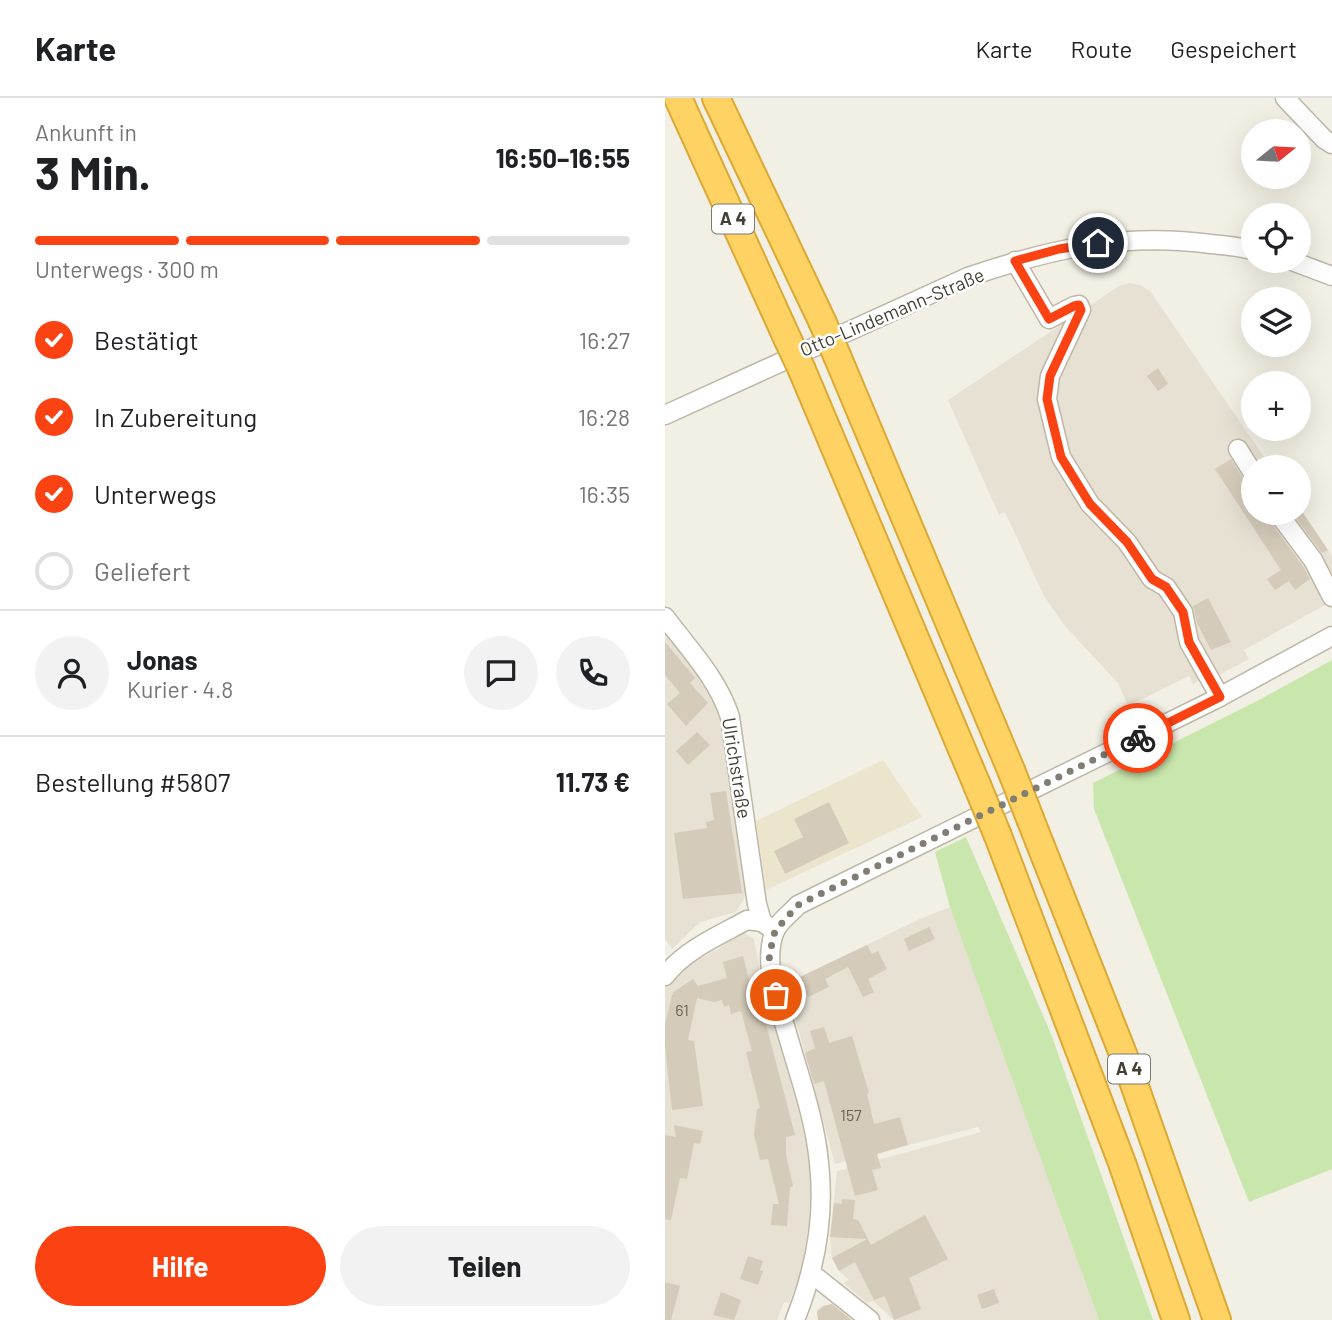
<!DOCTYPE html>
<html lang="de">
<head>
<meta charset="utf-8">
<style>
  body { margin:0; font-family:Barlow,sans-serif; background:#f2f2f2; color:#202124; height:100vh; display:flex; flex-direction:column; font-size:26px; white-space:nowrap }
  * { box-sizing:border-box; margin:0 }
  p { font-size:23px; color:#757577 }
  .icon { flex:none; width:38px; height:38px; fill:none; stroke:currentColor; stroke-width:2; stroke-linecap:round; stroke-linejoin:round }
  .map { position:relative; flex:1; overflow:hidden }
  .side { display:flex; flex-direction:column; background:#fff; width:665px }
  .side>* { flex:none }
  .needle { width:46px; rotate:72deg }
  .fabs { position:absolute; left:576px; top:21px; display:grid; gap:14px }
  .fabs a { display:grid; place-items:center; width:70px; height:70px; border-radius:50%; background:#fff; box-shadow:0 7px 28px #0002; font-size:35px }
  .pin { position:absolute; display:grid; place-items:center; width:60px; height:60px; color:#fff; margin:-30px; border:4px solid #fff; border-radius:50%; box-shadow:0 2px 7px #0007 }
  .courier { position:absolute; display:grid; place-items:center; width:70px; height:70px; margin:-35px; border:5px solid #fb4213; border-radius:50%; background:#fff; color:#222; box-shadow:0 2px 9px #0007 }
  .headline em { font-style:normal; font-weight:700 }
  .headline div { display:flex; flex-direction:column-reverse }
  .headline { display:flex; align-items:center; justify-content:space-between; height:119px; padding:0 35px }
  h1 { font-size:46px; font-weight:700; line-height:52px }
  .bar { display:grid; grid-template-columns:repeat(4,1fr); gap:10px 7px; align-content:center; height:84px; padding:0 35px }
  .bar i { height:9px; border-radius:5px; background:#e0e0e0 }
  .bar .active { background:#fb4213 }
  .bar p { grid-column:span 4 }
  .line { display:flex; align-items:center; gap:18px; padding:0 35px; border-top:2px solid #e0e0e0 }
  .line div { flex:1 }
  .round { display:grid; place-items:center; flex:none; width:74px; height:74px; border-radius:37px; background:#f2f2f2 }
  ol { padding:0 35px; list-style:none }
  li { display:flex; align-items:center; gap:21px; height:77px }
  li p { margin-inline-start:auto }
  li .icon { padding:7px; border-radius:50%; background:#fb4213; color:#fff; stroke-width:4 }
  li:last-child { color:#757577 }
  li i { width:38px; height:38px; border:4px solid #e0e0e0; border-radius:50% }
  .action { display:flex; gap:14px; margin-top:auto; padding:14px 35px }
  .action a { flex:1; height:80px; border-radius:42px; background:#fb4213; color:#fff; font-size:28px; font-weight:700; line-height:80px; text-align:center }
  .action a+a { background:#f2f2f2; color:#202124 }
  header { display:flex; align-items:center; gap:42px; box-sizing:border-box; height:98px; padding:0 35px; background:#fff; border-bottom:2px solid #e0e0e0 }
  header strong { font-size:33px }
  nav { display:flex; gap:38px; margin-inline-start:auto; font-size:24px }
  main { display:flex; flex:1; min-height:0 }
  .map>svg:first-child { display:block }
  .residential { fill:#e6e1d2 }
  .education { fill:#ece5ce }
  .green { fill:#c9e7ac }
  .building { fill:#d4cbba }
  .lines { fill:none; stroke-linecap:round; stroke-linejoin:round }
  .minor-casing { stroke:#beb7a7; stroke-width:21 }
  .highway-casing { stroke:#dda833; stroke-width:30 }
  .minor { stroke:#fff; stroke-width:18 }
  .highway { stroke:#fed363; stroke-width:26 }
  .highway-bridge-casing { stroke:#dda833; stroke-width:30; stroke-linecap:butt }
  .highway-bridge { stroke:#fed363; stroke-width:26 }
  .done { stroke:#817d72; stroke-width:7; stroke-dasharray:0 12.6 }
  .route { stroke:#fb4213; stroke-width:9 }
  .labels { text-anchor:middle; stroke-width:5; stroke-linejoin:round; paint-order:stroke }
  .number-label { font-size:16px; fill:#686256 }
  .shield { fill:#fff; stroke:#7c7971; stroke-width:2 }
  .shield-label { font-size:18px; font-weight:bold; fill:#443f34 }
  .street-label { font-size:19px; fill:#443f34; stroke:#fff }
</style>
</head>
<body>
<header>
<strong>Karte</strong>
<nav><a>Karte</a><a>Route</a><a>Gespeichert</a></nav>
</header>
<main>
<section class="side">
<div class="headline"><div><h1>3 Min.</h1><p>Ankunft in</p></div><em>16:50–16:55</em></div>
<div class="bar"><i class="active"></i><i class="active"></i><i class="active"></i><i></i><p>Unterwegs · 300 m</p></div>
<ol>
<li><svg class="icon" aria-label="check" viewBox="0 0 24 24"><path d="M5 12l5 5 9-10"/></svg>Bestätigt<p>16:27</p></li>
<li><svg class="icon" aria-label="check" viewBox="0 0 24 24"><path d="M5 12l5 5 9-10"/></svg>In Zubereitung<p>16:28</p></li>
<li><svg class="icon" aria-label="check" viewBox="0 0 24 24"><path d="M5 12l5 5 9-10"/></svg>Unterwegs<p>16:35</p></li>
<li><i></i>Geliefert</li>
</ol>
<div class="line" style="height:126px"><a class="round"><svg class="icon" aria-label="person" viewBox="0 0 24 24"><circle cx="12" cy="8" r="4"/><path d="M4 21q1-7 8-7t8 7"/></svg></a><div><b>Jonas</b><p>Kurier · 4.8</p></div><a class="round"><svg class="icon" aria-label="chat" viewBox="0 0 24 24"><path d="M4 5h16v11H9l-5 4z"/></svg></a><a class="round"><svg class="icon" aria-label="phone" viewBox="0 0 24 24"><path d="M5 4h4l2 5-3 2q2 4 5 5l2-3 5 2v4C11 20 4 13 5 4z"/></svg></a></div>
<div class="line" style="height:91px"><div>Bestellung #5807</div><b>11.73 €</b></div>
<div class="action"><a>Hilfe</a><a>Teilen</a></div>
</section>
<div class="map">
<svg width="667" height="1222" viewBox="0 0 667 1222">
  <rect width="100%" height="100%" fill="#f2efe4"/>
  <g class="residential">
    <polygon points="464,185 475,187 485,193 606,369 588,369 588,415 634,415 634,409 667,458 667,503 579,552 584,561 550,579 539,580 528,586 524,578 463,608 453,585 400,528 379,498 340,414 334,417 283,302 454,188"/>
    <polygon points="0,536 4,536 29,564 53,607 81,797 71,814 35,824 7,851 0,841"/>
    <polygon points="285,809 395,1108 434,1222 229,1222 208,1203 202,1205 179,1185 184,1182 174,1173 167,1160 165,1139 172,1073 316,1034 313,1029 170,1066 121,886 255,821"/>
    <polygon points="75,833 89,841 98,886 133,1009 147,1074 145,1116 137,1170 124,1205 119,1204 112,1222 0,1222 0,890 19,868 53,851"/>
  </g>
  <polygon class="education" points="218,662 257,719 101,792 91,723"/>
  <g class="green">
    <polygon points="667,562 667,1071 584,1104 429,711 428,685 592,603"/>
    <polygon points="301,739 386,936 488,1222 434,1222 285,809 270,754"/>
  </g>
  <g class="building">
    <polygon points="493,270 503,286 493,293 482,278"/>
    <polygon points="566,361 579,382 588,387 588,415 602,415 604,422 638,468 645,481 630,492 624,483 610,492 602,481 616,472 550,371"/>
    <polygon points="627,415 638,415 663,452 657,455"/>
    <polygon points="543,500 566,544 546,552 532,525 528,508"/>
    <polygon points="0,544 30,580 25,585 43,605 21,628 2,606 15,595 0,577"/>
    <polygon points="32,634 45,647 23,667 11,653"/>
    <polygon points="61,693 77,795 18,801 9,735 42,730 41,724 49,722 45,695"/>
    <polygon points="164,704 184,745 120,776 109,753 138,739 129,721"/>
    <polygon points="264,829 270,841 244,853 239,841"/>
    <polygon points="202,847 207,856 213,853 222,871 203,881 209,894 198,899 183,869 160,881 164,889 143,899 133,880"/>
    <polygon points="78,858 91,908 96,907 130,1037 121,1039 121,1057 128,1088 125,1089 122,1128 106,1127 108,1106 114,1106 103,1061 95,1062 89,1036 92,1011 95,1010 81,954 87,953 76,913 66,916 64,907 59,909 57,902 49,904 32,900 23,942 29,943 38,1008 7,1012 0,948 0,926 7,897 9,895 7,895 28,881 33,888 62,880 58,864"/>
    <polygon points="159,929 164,945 187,938 204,995 202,996 209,1026 235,1019 243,1047 212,1056 216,1070 207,1072 213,1092 190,1098 159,983 149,986 140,955 150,950 145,933"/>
    <polygon points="9,1027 38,1033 35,1046 29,1045 22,1081 15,1080 6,1122 0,1121 0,1037 11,1039"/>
    <polygon points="177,1101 190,1102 188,1121 193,1122 206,1147 260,1117 283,1161 244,1180 256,1211 229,1222 220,1198 209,1202 190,1164 174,1173 167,1160 202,1141 165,1139 169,1105 177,1106"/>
    <polygon points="83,1158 98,1163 95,1172 98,1173 93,1187 75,1181"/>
    <polygon points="0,1184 15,1188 6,1222 0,1222"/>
    <polygon points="329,1191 334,1205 317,1211 312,1197"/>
    <polygon points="56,1194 76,1202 69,1222 48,1217"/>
    <polygon points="167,1206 187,1222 153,1222 152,1213 158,1208"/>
  </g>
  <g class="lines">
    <g class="minor-casing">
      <g id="minor">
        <polyline points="620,0 659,41 667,46"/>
        <polyline points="350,163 384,221 409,208 414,207 416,212 385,278 382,301 396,359 425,406 462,444 487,481 501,489 518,514 524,544 555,599"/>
        <polyline points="627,163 667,178"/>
        <path d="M 0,317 L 303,179 C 385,151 459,134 546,146 C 560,147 574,149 588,152"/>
        <polyline points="573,351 588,375"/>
        <polyline points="613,415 648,462 667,499"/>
        <path d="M 0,519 C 24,551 53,581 65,619 L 92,806 L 97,824 L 110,833"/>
        <path d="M 0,878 C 19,852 55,837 82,822 L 97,824"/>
        <polyline points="146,1175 205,1222"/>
        <path d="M 130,1222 C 150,1172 160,1118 154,1065 C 150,1021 134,977 122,935 C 113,904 98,867 109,835 C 112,825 126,815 133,807 L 549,602 L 667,538"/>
      </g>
    </g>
    <g class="highway-casing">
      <g id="highway">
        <polyline points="13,0 123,242"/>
        <polyline points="51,0 157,223"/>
        <polyline points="173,260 346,672"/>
        <polyline points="137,272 312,687"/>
        <polyline points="366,723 462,966 552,1222"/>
        <polyline points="333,738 457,1065 511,1222"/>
      </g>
    </g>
    <use href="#minor" class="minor"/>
    <use href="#highway" class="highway"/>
    <g class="highway-bridge-casing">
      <g id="highway-bridge">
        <polyline points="157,223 173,260"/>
        <polyline points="123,242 137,272"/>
        <polyline points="346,672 366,723"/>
        <polyline points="312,687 333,738"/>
      </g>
    </g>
    <use href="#highway-bridge" class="highway-bridge"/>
  </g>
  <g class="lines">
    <polyline class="done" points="111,897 104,858 110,833 133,807 473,640"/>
    <polyline class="route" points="433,145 394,151 350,163 384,221 409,208 414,207 416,212 385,278 382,301 396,359 425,406 462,444 487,481 501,489 518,514 524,544 555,599 473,640"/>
  </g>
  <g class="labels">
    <g class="number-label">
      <text x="17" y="918">61</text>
      <text x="186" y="1023">157</text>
    </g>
    <g class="shield">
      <rect x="47" y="106.5" width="42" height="29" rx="5"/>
      <rect x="443" y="956.5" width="42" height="29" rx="5"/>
    </g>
    <g class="shield-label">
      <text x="68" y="127">A 4</text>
      <text x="464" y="977">A 4</text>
    </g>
    <g class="street-label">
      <text transform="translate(227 214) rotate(-23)" y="7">Otto-Lindemann-Straße</text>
      <text transform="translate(72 670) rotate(81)" y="7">Ulrichstraße</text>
    </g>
  </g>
</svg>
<div class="fabs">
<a><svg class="needle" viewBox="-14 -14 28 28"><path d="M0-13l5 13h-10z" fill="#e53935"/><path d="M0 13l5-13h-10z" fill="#757577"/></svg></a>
<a><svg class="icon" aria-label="locate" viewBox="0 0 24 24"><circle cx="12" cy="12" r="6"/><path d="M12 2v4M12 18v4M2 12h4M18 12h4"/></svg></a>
<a><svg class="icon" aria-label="layers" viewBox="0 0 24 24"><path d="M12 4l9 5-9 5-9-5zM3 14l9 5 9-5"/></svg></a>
<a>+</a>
<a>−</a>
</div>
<div class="pin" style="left:111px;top:897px;background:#ea580c"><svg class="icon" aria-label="bag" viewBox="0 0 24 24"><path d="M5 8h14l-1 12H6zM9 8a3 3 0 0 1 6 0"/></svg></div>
<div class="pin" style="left:433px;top:145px;background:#1f2937"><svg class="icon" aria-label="home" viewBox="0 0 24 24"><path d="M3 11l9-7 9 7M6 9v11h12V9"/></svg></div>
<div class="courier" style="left:473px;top:640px"><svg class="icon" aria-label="bike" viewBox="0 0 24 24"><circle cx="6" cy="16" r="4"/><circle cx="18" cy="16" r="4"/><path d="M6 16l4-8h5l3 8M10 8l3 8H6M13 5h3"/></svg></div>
</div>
</main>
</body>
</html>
